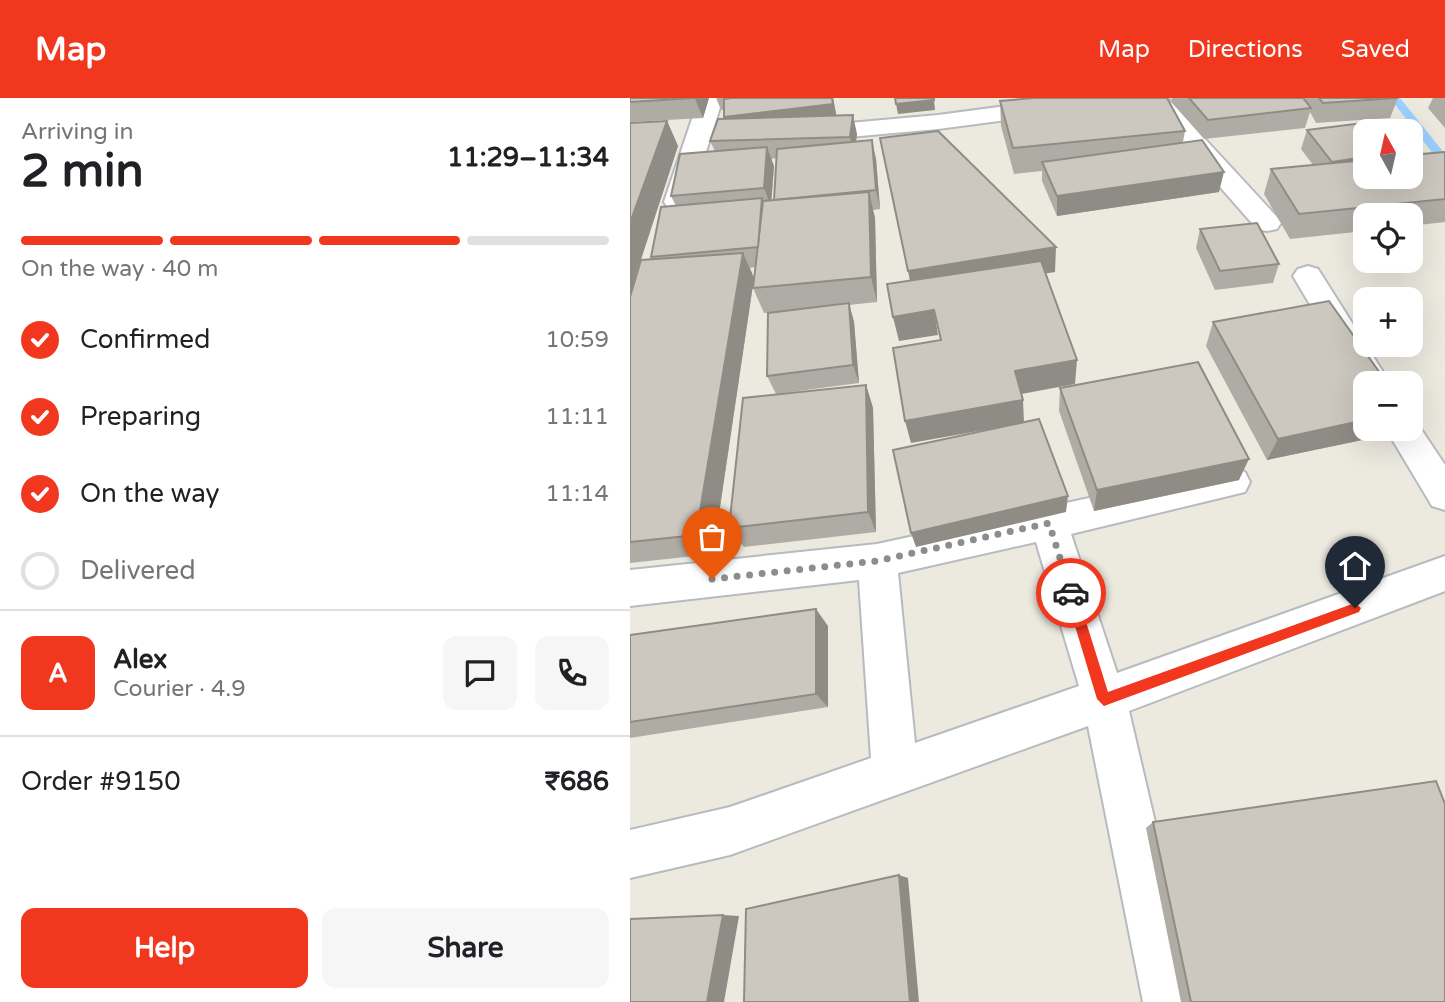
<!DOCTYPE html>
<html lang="en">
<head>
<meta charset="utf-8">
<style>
  body { margin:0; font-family:"Varela Round",sans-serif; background:#f6f6f6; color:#202124; height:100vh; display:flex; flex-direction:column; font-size:26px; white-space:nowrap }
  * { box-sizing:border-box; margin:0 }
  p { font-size:23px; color:#757577 }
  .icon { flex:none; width:38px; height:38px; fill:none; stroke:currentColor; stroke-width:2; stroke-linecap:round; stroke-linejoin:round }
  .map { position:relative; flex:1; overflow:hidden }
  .panel { display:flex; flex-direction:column; background:#fff; width:630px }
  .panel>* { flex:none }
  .needle { width:46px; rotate:352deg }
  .fabs { position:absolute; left:723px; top:21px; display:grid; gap:14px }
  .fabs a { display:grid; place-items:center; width:70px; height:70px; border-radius:14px; background:#fff; box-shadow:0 7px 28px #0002; font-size:35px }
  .pin { position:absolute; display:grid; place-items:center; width:60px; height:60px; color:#fff; margin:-72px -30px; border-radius:50% 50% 50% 0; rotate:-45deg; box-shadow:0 0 7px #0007 }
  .pin .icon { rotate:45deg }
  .courier { position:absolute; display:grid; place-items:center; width:70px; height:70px; margin:-35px; border:5px solid #f2371f; border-radius:50%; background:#fff; color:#222; box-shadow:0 2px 9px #0007 }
  .summary em { font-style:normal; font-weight:700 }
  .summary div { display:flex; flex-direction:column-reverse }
  .summary { display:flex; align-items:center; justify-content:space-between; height:119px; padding:0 21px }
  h1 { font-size:46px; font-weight:700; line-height:52px }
  .bar { display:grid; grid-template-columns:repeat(4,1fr); gap:10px 7px; align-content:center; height:84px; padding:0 21px }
  .bar i { height:9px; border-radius:5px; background:#e0e0e0 }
  .bar .current { background:#f2371f }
  .bar p { grid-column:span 4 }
  .line { display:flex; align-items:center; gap:18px; padding:0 21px; border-top:2px solid #e0e0e0 }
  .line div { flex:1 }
  .round { display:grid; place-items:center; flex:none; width:74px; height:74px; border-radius:14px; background:#f6f6f6 }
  ol { padding:0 21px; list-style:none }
  li { display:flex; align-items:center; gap:21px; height:77px }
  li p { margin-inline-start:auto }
  li .icon { padding:7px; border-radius:50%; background:#f2371f; color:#fff; stroke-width:4 }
  li:last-child { color:#757577 }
  li i { width:38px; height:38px; border:4px solid #e0e0e0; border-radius:50% }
  .button { display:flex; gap:14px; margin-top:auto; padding:14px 21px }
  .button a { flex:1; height:80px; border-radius:14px; background:#f2371f; color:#fff; font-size:28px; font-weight:700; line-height:80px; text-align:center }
  .button a+a { background:#f6f6f6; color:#202124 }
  header { display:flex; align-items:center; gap:42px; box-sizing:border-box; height:98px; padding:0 35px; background:#f2371f; color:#fff }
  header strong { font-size:33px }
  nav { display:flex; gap:38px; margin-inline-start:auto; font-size:24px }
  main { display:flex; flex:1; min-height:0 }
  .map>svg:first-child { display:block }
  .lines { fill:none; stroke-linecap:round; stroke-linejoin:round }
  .stream { fill:#9cd0ff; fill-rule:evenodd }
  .minor-casing { stroke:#b7babf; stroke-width:4 }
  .minor { fill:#fff; fill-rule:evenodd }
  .wall { fill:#afaca5; fill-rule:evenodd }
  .shaded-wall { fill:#8f8c86 }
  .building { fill:#ccc8c0; stroke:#8f8c86; stroke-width:2 }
  .route { fill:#f2371f }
  .done { stroke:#8c8e8d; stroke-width:7; stroke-dasharray:0 12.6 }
</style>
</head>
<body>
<header>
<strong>Map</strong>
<nav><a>Map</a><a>Directions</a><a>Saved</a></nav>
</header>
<main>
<section class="panel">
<div class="summary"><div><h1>2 min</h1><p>Arriving in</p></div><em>11:29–11:34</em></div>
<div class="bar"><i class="current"></i><i class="current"></i><i class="current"></i><i></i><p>On the way · 40 m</p></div>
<ol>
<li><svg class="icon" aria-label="check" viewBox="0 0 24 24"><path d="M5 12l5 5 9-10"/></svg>Confirmed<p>10:59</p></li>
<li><svg class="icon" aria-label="check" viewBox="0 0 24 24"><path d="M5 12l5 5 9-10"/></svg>Preparing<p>11:11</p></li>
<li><svg class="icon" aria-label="check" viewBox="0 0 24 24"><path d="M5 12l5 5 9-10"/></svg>On the way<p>11:14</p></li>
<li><i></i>Delivered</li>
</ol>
<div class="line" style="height:126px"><b class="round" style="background:#f2371f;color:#fff">A</b><div><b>Alex</b><p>Courier · 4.9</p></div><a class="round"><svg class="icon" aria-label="chat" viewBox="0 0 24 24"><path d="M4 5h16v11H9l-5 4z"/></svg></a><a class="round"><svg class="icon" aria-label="phone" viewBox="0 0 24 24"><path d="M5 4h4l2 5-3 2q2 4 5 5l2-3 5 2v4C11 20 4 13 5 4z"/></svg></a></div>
<div class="line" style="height:91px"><div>Order #9150</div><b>₹686</b></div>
<div class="button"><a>Help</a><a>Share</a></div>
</section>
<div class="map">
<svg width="815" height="904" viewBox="0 0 815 904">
  <rect width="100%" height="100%" fill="#eceadf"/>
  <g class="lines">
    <polygon class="stream" points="760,0 770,0 815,56 815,67 811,66"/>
    <g class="minor-casing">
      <g id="minor">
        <polygon points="69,0 93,0 60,104 56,110 38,110 34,104"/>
        <polygon points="436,0 501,0 497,5 489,7 308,31 197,41 188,39 185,34 188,29 197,27 308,17"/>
        <polygon points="512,0 537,0 647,119 651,125 647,131 637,133 627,131"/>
        <polygon points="678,168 688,171 760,285 735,285 735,294 732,294 663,178 668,171"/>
        <polygon points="780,320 785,322 815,367 815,412 802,408 756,331 780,331"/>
        <path d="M 602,369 L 615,374 L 620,384 L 615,394 L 441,436 L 487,575 L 815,458 L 815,493 L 499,613 L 567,904 L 513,904 L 458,628 L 100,757 L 0,780 L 0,732 L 100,709 L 241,660 L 229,482 L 0,508 L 0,472 L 247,446 ZM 406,444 L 449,588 L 285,645 L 268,475 Z"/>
      </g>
    </g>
    <use href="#minor" class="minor"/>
  </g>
  <g class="wall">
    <polygon points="0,0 79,0 73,20 0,24"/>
    <path d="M 86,0 L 203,0 L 206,17 L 227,36 L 226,44 L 246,61 L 250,111 L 243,112 L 245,120 L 247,204 L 219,207 L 224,224 L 229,285 L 146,296 L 137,278 L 165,212 L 134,215 L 123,190 L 124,180 L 83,456 L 0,465 L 0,25 L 37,23 L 48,48 L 11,162 L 22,161 L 21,159 L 46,108 L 41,98 L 85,53 L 80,43 L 94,21 L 94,12 L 91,12 ZM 147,60 L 145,102 L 141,102 L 144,68 L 141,61 ZM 126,169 L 124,180 L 120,170 Z"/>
    <polygon points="392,0 537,0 555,33 553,44 589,94 427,118 412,83 412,73 384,76 371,28 370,3 392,1"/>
    <polygon points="542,0 768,0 760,20 686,25 680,14 675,30 574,41 541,3"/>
    <polygon points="803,0 815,0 815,30 798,10"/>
    <polygon points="677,32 735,79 815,54 815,124 780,128 780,117 735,117 735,133 660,141 634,96 641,71 683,67 671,51"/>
    <polygon points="570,131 649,166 643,185 585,192 566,150"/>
    <polygon points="583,224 761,336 637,362 576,248"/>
    <polygon points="236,287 243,310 246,434 114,449 99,430"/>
    <polygon points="430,290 609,382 464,413 429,313"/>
    <polygon points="198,528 198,609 0,640 0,537"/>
    <polygon points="523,724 815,904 551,904 516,730"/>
  </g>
  <g class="shaded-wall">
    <polygon points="65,0 79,0 73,20 65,1"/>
    <polygon points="203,0 208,25 101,39 94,19"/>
    <polygon points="304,2 305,12 268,16 266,6"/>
    <polygon points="223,17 227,36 224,58 220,39"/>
    <polygon points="37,23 48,48 5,179 14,195 0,240 0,125"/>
    <polygon points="242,42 246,61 250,111 246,92"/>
    <polygon points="137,49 144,68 141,109 134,90"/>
    <polygon points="735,59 735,78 694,83 702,64"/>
    <polygon points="594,74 589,94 427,118 427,98"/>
    <polygon points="239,94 245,120 247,204 241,179"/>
    <polygon points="426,149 425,174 283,198 278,173"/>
    <polygon points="113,155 124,180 83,456 66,437"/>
    <polygon points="219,205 224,224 229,285 223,267"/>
    <polygon points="304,212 308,237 269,243 263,219"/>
    <polygon points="447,262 445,286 386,297 385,273"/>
    <polygon points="236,287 243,310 246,434 238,414"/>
    <polygon points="393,302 394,325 281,345 275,323"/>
    <polygon points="735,322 735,331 764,331 761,336 637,362 648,341"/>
    <polygon points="619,361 609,382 464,413 467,392"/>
    <polygon points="438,398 436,414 286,449 281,435"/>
    <polygon points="186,511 198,528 198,609 186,596"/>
    <polygon points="269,777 278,780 289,904 280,904"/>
    <polygon points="93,817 109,818 94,904 77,904"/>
  </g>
  <g class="building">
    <polygon points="0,0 65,0 0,4"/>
    <polygon points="102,0 202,0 203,6 94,19 94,1"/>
    <polygon points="265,0 304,0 304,2 266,6"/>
    <polygon points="404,0 537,0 555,33 383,50 370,3"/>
    <polygon points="559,0 673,0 681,10 578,22"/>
    <polygon points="689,0 768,0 693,5"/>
    <polygon points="223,17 220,39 80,43 88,21"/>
    <polygon points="37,23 0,125 0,25"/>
    <polygon points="733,25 739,33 735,33 735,59 702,64 677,32"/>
    <polygon points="308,33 426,149 278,173 250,40"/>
    <polygon points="242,42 246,92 144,102 147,51"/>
    <polygon points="572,42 594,74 427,98 412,64"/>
    <polygon points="137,49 134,90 41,98 50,56"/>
    <polygon points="815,54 815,101 669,116 641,71 735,62 735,79 780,79 780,57"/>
    <polygon points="239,94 241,179 123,190 133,103"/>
    <polygon points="132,100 128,149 21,159 31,109"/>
    <polygon points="627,125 649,166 590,173 570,131"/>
    <polygon points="113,155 66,437 0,444 0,199 11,162"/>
    <polygon points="411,163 447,262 385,273 393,302 275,323 263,250 311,242 304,212 263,219 257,186"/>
    <polygon points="699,203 757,285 735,285 735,322 648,341 583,224"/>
    <polygon points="219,205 223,267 137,278 138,215"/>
    <polygon points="568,264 619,361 467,392 430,290"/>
    <polygon points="236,287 238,414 99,430 113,300"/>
    <polygon points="409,321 438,398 281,435 263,352"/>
    <polygon points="186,511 186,596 0,624 0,537"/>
    <polygon points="806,683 815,706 815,904 561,904 523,724"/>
    <polygon points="269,777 280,904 114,904 116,811"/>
    <polygon points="93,817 77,904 0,904 0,821"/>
  </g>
  <polygon class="route" points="441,490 447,495 478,594 725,505 731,510 729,514 474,608 467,601 435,495"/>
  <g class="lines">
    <polyline class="done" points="82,481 247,463 419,425 441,495"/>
  </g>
</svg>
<div class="fabs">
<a><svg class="needle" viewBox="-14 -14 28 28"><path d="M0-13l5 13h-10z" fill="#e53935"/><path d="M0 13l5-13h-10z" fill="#757577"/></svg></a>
<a><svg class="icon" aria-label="locate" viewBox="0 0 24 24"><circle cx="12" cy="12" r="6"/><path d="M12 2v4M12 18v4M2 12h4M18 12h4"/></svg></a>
<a>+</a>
<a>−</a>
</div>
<div class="pin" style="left:82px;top:481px;background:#ea580c"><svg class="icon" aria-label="bag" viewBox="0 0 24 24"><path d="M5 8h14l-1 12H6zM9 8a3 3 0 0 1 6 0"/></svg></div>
<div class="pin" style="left:725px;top:510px;background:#1f2937"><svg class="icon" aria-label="home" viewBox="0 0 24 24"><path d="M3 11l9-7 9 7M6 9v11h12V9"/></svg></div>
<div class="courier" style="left:441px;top:495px"><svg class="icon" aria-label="car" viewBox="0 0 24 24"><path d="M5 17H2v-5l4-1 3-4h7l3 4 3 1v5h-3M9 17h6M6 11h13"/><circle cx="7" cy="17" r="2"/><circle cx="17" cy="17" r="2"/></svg></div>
</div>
</main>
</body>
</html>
